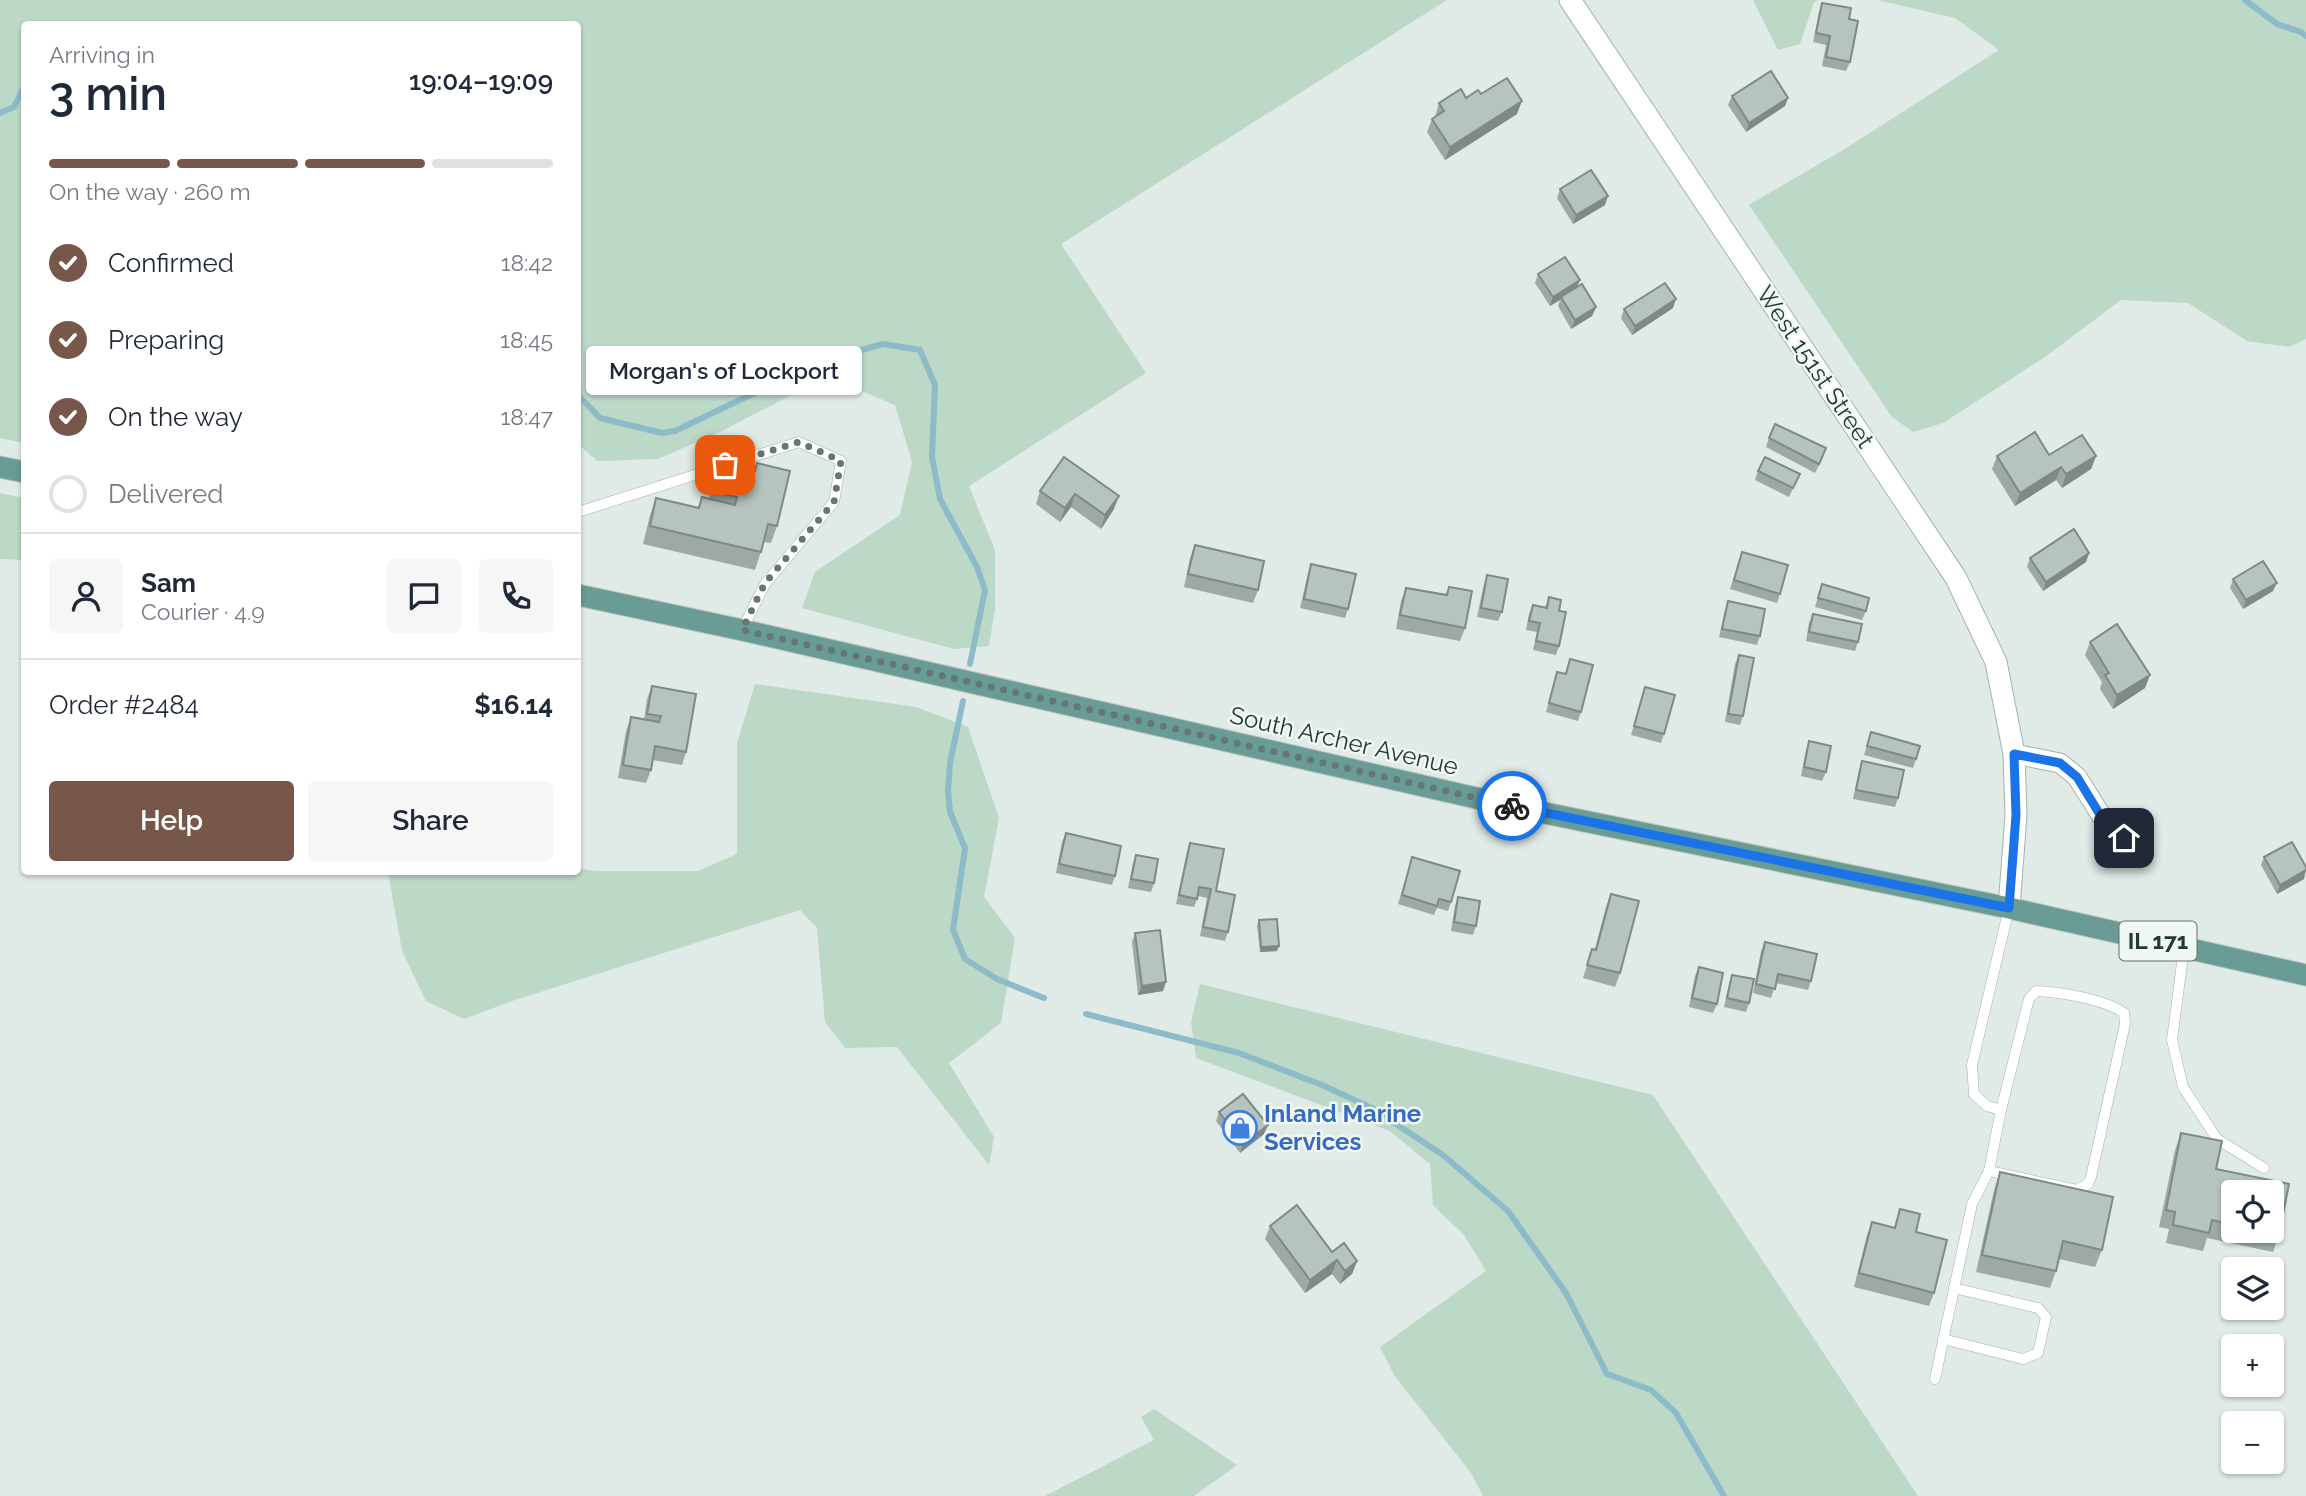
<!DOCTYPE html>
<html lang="en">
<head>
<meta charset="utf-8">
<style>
  body { margin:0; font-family:Raleway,sans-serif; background:#f6f6f7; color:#1f2937; height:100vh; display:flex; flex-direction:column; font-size:26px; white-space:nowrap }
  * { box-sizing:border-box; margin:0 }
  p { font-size:23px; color:#747a83 }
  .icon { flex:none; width:38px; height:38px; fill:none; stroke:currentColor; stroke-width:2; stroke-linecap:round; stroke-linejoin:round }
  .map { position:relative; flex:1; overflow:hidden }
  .side { position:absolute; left:21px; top:21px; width:560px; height:854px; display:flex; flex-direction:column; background:#fff; border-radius:7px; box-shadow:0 2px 5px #0004 }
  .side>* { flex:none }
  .buttons { position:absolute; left:2221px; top:1180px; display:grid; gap:14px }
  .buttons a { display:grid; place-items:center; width:63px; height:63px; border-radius:7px; background:#fff; box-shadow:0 2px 5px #0004; font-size:35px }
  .pin { position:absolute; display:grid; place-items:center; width:60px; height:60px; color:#fff; margin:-30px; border-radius:14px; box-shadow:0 4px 10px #0006 }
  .courier { position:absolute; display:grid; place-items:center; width:70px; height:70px; margin:-35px; border:5px solid #1a73e8; border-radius:50%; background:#fff; color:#222; box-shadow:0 2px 9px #0007 }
  .bubble { position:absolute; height:49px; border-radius:7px; background:#fff; box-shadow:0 2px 5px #0004; font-size:23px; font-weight:600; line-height:49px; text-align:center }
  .head em { font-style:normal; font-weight:600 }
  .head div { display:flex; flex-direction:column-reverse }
  .head { display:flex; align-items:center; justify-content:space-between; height:119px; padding:0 28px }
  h1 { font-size:46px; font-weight:600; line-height:52px }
  .bar { display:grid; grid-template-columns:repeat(4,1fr); gap:10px 7px; align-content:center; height:84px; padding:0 28px }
  .bar i { height:9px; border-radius:5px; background:#e0e1e3 }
  .bar .active { background:#78574b }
  .bar p { grid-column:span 4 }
  .line { display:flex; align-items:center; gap:18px; padding:0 28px; border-top:2px solid #e0e1e3 }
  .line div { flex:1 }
  .round { display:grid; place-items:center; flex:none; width:74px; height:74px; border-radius:7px; background:#f6f6f7 }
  ol { padding:0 28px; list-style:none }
  li { display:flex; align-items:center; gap:21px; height:77px }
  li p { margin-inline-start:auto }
  li .icon { padding:7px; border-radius:50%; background:#78574b; color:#fff; stroke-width:4 }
  li:last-child { color:#747a83 }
  li i { width:38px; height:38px; border:4px solid #e0e1e3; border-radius:50% }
  .action { display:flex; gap:14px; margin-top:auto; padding:14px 28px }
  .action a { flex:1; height:80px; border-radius:7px; background:#78574b; color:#fff; font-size:28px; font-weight:600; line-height:80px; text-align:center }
  .action a+a { background:#f6f6f7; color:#1f2937 }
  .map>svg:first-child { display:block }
  .green { fill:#bbd9c6 }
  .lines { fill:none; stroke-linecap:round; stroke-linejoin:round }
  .stream { stroke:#8dbbca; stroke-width:6 }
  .lane-casing { stroke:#a4b1ae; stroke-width:11 }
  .street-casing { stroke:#a4b1ae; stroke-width:21 }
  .secondary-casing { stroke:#a1b4af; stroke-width:23 }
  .primary-casing { stroke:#bdc4c2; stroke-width:23 }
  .lane { stroke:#fff; stroke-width:10 }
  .street { stroke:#fff; stroke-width:19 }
  .secondary { stroke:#fff; stroke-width:21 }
  .primary { stroke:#699c94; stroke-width:21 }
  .wall { fill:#9da9a5; fill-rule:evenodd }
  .shaded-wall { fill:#7f8986 }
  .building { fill:#b6c4c0; stroke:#7f8986; stroke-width:2 }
  .done { stroke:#657773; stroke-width:7; stroke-dasharray:0 12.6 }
  .route { stroke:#1a73e8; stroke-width:9 }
  .labels { text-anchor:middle; stroke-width:5; stroke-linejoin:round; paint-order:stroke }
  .shield { fill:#f0f7f4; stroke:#60726e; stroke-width:2 }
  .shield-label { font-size:23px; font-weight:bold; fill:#233935 }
  .street-label { font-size:24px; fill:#233935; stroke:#f0f7f4 }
  .shop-label { font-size:24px; font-weight:bold; fill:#366cbe; stroke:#f0f7f4; text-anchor:start }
</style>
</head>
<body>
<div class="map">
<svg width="2306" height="1496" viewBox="0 0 2306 1496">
  <rect width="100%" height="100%" fill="#e0eae7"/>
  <g class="green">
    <polygon points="0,0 1447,0 1061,244 1146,373 969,486 995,550 995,609 989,646 954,649 802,608 815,572 900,515 912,462 895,405 857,389 818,381 720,432 658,459 597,461 578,444 578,24 24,24 24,443 0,438"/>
    <polygon points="1753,0 1819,0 1814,2 1800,44 1778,50"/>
    <polygon points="1877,0 2306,0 2306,339 2289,347 2247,341 2188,303 2121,300 2045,357 1943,423 1913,432 1892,417 1749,205 1848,147 1999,50 1955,18"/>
    <polygon points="0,493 24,498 24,560 0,559"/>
    <polygon points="755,684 916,707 968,727 999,818 984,897 1015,938 1001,1023 949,1063 994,1137 989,1165 897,1047 845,1048 825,1022 817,928 800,910 515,1000 464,1019 426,1001 402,951 388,872 578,872 578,868 596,871 698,871 737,854 737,743"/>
    <polygon points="1200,984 1653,1095 1918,1496 1483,1496 1471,1473 1394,1375 1380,1347 1486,1271 1464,1235 1433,1205 1430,1164 1390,1131 1196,1058 1191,1022"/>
    <polygon points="1154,1409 1237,1465 1194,1496 1045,1496 1154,1440 1141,1417"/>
  </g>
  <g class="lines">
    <g class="stream">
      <polyline points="2245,0 2277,24 2301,32 2306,36"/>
      <polyline points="0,113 14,107 24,87"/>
      <polyline points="578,395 600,418 662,433 675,431 819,362 883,344 920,350 935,385 932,457 940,499 977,567 985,590 970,664"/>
      <polyline points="963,701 950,763 948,791 950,812 965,848 953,930 965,959 997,979 1044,998"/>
      <polyline points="1086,1014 1239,1053 1322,1085 1389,1116 1393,1122 1443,1155 1508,1211 1566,1293 1607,1374 1651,1390 1676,1413 1724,1496"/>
    </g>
    <g class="lane-casing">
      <g id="lane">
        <polyline points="578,512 799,442 841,461 834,502 765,584 742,630"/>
        <polyline points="2184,948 2172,1040 2183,1087 2217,1139 2264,1168"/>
        <path d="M 2036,991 C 2060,992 2104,999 2124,1013 L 2125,1024 L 2091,1177 L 2088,1184 L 2077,1190 L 1989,1171 L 2001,1110 L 2029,999 Z"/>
        <polyline points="2001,1110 1987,1106 1974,1094 1972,1065 2009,908"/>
        <polyline points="1943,1339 2023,1359 2038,1353 2046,1317 2038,1308 1954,1288"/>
        <polyline points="1935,1379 1972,1204 1989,1171"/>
      </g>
    </g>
    <g class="street-casing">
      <polyline id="street" points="2014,754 2060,763 2077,777 2111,831 2138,845"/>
    </g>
    <g class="secondary-casing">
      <polyline id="secondary" points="1570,0 1956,578 1996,662 2014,754 2016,815 2009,908"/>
    </g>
    <g class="primary-casing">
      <g id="primary">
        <polyline points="0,467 24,472"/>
        <polyline points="578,595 742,630 1511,806 2009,908 2306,975"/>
      </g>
    </g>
    <use href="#lane" class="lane"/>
    <use href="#street" class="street"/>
    <use href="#secondary" class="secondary"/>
    <use href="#primary" class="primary"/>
  </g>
  <g class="wall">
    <polygon points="1822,3 1849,19 1850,62 1846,71 1822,66 1826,45 1813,42 1819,12"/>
    <polygon points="1481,94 1517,114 1445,160 1427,132 1432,119 1435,117 1439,103"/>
    <polygon points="1732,96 1788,98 1785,106 1746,132 1728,105"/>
    <polygon points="1560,189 1605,205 1573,224 1557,198"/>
    <polygon points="1538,274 1577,287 1596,307 1592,316 1571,329 1558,306 1560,300 1550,306 1535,283"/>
    <polygon points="1673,308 1632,335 1621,318 1624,309"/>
    <polygon points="1769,438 1823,457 1815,473 1766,447"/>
    <polygon points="1997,456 2049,455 2096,456 2091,469 2062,488 2056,480 2015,506 1992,469"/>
    <polygon points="1064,457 1114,509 1101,529 1071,507 1060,522 1036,504 1040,491"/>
    <polygon points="720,463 754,471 757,463 777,526 771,543 764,542 755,570 643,544 650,515 656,498 698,507 702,497 709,499 713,480"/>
    <polygon points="1758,471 1800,474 1789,497 1755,480"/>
    <polygon points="1195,545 1258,590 1253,603 1184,587 1190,558"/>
    <polygon points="1742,552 1780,594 1777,603 1730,589"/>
    <polygon points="2089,553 2086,562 2043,591 2027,567 2030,558"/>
    <polygon points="1311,564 1348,609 1345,618 1300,608 1308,573"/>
    <polygon points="1487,575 1502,612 1498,621 1477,617 1484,584"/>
    <polygon points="2233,579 2273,591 2243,609 2230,588"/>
    <polygon points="1822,584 1866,611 1862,620 1815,607"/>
    <polygon points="1449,587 1465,628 1460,641 1396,629 1401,601 1406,588 1446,595"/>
    <polygon points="1549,597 1559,611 1559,646 1556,655 1533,650 1537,632 1526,630 1529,614 1533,605 1545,607"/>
    <polygon points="1728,601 1760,636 1757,645 1719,637 1725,610"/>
    <polygon points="1813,614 1858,642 1855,651 1806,641 1809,623"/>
    <polygon points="2090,642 2145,688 2113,709 2100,689 2102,682 2085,655"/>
    <polygon points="1739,655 1743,716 1740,725 1725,722 1735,664"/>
    <polygon points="1570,659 1581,712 1578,721 1546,712 1557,672 1565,674"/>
    <polygon points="652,686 686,752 682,765 653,760 651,770 646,783 618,778 626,731 631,717 644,720 647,699"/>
    <polygon points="1645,687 1664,734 1661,743 1631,735"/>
    <polygon points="1871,732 1916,759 1913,768 1864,755"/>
    <polygon points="1809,741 1826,772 1822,781 1801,776 1806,750"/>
    <polygon points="1862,761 1898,798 1895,807 1853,799 1859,770"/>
    <polygon points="1066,833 1115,876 1112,885 1056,873 1062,842"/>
    <polygon points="1190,843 1216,891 1228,932 1225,941 1200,936 1207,898 1198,896 1194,907 1176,904 1187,852"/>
    <polygon points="1136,855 1154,883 1151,892 1128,888 1133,864"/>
    <polygon points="1412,857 1451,902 1448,911 1437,908 1434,915 1398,904"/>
    <polygon points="2264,857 2304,879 2277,894 2261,865"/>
    <polygon points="1611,894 1620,973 1615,987 1583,978 1592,949 1595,949 1606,907"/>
    <polygon points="1458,897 1476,926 1473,935 1451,931 1455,906"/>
    <polygon points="1259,920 1277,951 1260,952 1257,925"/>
    <polygon points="1135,933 1163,991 1138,995 1132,942"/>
    <polygon points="1765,942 1811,981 1808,990 1776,983 1771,998 1753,993 1761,951"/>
    <polygon points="1699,967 1717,1004 1713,1013 1689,1007 1695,976"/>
    <polygon points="1732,975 1749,1003 1746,1012 1724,1007 1729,984"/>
    <polygon points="1219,1112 1264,1134 1240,1153 1216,1121"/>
    <path d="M 2181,1133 L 2279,1234 L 2273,1252 L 2207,1238 L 2203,1251 L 2166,1243 L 2169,1229 L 2159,1227 L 2175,1150 ZM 2233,1192 L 2272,1230 L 2233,1230 Z"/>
    <polygon points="2000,1172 2102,1250 2095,1267 2059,1259 2056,1271 2050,1288 1976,1272 1994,1190"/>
    <polygon points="1900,1209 1916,1232 1934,1293 1929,1306 1854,1287 1867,1235 1872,1222 1894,1227"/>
    <polygon points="1270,1226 1332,1252 1357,1261 1352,1274 1340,1284 1332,1274 1305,1293 1265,1239"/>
  </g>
  <g class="shaded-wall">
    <polygon points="1788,98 1785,106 1746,132 1749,123"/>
    <polygon points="1522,101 1517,114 1445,160 1450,147"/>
    <polygon points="1608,196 1605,205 1573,224 1576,215"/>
    <polygon points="1580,280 1576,289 1561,297 1560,300 1550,306 1553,297"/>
    <polygon points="1676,299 1673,308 1632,335 1635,326"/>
    <polygon points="1596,307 1592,316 1571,329 1575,320"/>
    <polygon points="2096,456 2091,469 2062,488 2066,474"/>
    <polygon points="2061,467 2056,480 2015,506 2020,493"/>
    <polygon points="1075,494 1071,507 1060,522 1065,508"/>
    <polygon points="1119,496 1114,509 1101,529 1105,515"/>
    <polygon points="2089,553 2086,562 2043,591 2046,582"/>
    <polygon points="2277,583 2273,591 2243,609 2246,600"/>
    <polygon points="2150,675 2145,688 2113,709 2117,695"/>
    <polygon points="2306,870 2304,879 2277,894 2280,885"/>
    <polygon points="1279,946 1277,951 1260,952 1261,947"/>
    <polygon points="1166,982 1163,991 1138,995 1142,986"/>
    <polygon points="1268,1125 1264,1134 1240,1153 1243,1144"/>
    <polygon points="1337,1260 1332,1274 1305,1293 1310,1280"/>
    <polygon points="1357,1261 1352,1274 1340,1284 1345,1271"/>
  </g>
  <g class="building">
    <polygon points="1822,3 1851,8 1849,19 1858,21 1850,62 1826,57 1830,36 1816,33"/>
    <polygon points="1771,71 1788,98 1749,123 1732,96"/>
    <polygon points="1507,78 1522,101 1450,147 1432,119 1444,111 1439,103 1461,89 1466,98 1478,90 1481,94"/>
    <polygon points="1591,170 1608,196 1576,215 1560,189"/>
    <polygon points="1565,257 1580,280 1553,297 1538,274"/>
    <polygon points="1665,283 1676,299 1635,326 1624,309"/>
    <polygon points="1582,284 1596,307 1575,320 1561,297"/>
    <polygon points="1775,424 1826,448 1819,464 1769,438"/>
    <polygon points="2035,432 2049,455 2082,435 2096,456 2066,474 2061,467 2020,493 1997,456"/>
    <polygon points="1064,457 1119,496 1105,515 1075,494 1065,508 1040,491"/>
    <polygon points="1765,457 1800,474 1793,488 1758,471"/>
    <polygon points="720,463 755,471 757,463 790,471 777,526 768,524 761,552 650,526 656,498 699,508 702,497 735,505 737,497 713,492"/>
    <polygon points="2074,529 2089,553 2046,582 2030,558"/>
    <polygon points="1195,545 1264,561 1258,590 1188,574"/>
    <polygon points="1742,552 1788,565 1780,594 1734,580"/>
    <polygon points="2263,561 2277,583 2246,600 2233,579"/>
    <polygon points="1311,564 1356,574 1348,609 1304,599"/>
    <polygon points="1487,575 1508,579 1502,612 1481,608"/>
    <polygon points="1822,584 1869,598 1866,611 1818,598"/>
    <polygon points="1449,587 1472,591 1465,628 1400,615 1406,588 1447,595"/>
    <polygon points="1549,597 1561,600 1559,611 1566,612 1559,646 1536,641 1540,623 1529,621 1533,605 1547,608"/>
    <polygon points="1728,601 1765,609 1760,636 1722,629"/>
    <polygon points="1813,614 1862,624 1858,642 1809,632"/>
    <polygon points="2117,624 2150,675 2117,695 2105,675 2109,673 2090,642"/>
    <polygon points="1739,655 1754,658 1743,716 1728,714"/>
    <polygon points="1570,659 1593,665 1581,712 1549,703 1557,672 1566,674"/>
    <polygon points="652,686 696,694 686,752 655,746 651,770 623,765 631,717 659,722 661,716 647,714"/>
    <polygon points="1645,687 1675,695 1664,734 1634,726"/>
    <polygon points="1871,732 1920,746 1916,759 1867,746"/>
    <polygon points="1809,741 1831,746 1826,772 1804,767"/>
    <polygon points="1862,761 1904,770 1898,798 1856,790"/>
    <polygon points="1066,833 1121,846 1115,876 1059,864"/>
    <polygon points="2292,842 2306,867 2306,870 2280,885 2264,857"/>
    <polygon points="1190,843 1224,849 1216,891 1235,895 1228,932 1203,927 1211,889 1199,887 1197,899 1179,895"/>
    <polygon points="1136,855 1158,859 1154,883 1131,879"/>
    <polygon points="1412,857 1460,871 1451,902 1439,899 1437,906 1402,895"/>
    <polygon points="1611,894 1639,901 1620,973 1587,965 1592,949 1596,950"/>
    <polygon points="1458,897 1480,901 1476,926 1454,922"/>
    <polygon points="1277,919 1279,946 1261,947 1259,920"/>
    <polygon points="1160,930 1166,982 1142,986 1135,933"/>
    <polygon points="1765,942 1817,954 1811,981 1778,974 1775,989 1756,984"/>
    <polygon points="1699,967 1723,973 1717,1004 1692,998"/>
    <polygon points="1732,975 1754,979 1749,1003 1727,998"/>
    <polygon points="1243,1094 1268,1125 1243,1144 1219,1112"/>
    <polygon points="2181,1133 2222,1141 2216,1169 2289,1184 2279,1234 2259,1230 2272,1230 2272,1192 2233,1192 2233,1225 2212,1220 2209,1233 2173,1225 2175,1212 2166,1210"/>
    <polygon points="2000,1172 2113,1197 2102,1250 2063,1241 2056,1271 1982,1255"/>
    <polygon points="1297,1205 1332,1252 1344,1243 1357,1261 1345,1271 1337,1260 1310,1280 1270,1226"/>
    <polygon points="1900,1209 1920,1214 1916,1232 1947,1240 1934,1293 1859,1273 1872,1222 1895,1228"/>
  </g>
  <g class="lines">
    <polyline class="done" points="725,465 799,442 841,461 834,502 765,583 742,630 1512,806"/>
    <polyline class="route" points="1512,806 2009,908 2016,815 2014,754 2060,763 2077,777 2110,831 2124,838"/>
  </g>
  <defs>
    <g id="shop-ring" transform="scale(1.75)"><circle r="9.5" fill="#f0f7f4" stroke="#3f7fe0" stroke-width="1.5"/><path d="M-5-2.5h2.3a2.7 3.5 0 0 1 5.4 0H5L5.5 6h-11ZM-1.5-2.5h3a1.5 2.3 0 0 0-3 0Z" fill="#3f7fe0"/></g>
  </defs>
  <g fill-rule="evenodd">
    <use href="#shop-ring" x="1240" y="1128"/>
  </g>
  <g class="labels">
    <rect class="shield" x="2119.5" y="921.5" width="77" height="39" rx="5"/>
    <g class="shield-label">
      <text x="2158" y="949">IL 171</text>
    </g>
    <g class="street-label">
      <text transform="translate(1815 367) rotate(56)" y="8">West 151st Street</text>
      <text transform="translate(1344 741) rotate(13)" y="8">South Archer Avenue</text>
    </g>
    <g class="shop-label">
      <text x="1264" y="1122">Inland Marine<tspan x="1264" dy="28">Services</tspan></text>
    </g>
  </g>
</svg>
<div class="buttons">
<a><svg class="icon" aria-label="locate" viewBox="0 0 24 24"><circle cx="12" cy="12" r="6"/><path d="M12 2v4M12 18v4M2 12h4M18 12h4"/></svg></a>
<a><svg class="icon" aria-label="layers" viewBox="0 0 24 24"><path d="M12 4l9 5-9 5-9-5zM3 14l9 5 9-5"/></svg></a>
<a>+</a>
<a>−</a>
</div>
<div class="pin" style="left:725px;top:465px;background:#ea580c"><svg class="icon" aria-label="bag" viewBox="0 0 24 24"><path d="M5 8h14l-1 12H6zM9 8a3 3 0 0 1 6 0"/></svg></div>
<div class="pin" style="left:2124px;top:838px;background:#1f2937"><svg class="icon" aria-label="home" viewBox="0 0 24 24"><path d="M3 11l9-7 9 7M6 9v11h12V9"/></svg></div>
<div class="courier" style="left:1512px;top:806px"><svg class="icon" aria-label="bike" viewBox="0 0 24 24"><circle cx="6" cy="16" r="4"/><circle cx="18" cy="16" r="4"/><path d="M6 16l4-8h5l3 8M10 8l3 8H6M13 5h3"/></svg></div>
<div class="bubble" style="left:586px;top:346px;width:276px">Morgan's of Lockport</div>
<section class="side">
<div class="head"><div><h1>3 min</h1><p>Arriving in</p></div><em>19:04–19:09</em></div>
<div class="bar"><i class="active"></i><i class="active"></i><i class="active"></i><i></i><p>On the way · 260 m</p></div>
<ol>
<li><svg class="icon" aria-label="check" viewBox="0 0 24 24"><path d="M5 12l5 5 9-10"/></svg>Confirmed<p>18:42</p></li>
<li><svg class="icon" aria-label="check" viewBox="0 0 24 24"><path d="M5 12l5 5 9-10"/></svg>Preparing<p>18:45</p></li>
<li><svg class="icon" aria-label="check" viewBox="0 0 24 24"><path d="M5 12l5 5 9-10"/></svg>On the way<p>18:47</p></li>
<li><i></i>Delivered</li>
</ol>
<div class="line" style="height:126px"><a class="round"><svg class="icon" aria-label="person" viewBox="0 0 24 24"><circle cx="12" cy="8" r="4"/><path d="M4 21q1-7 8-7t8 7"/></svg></a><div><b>Sam</b><p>Courier · 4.9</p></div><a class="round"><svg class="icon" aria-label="chat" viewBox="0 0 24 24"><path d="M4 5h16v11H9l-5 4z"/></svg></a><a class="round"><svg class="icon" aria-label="phone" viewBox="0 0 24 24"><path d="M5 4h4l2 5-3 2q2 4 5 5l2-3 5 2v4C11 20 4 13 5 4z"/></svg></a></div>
<div class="line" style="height:91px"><div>Order #2484</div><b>$16.14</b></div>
<div class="action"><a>Help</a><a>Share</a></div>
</section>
</div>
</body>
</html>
